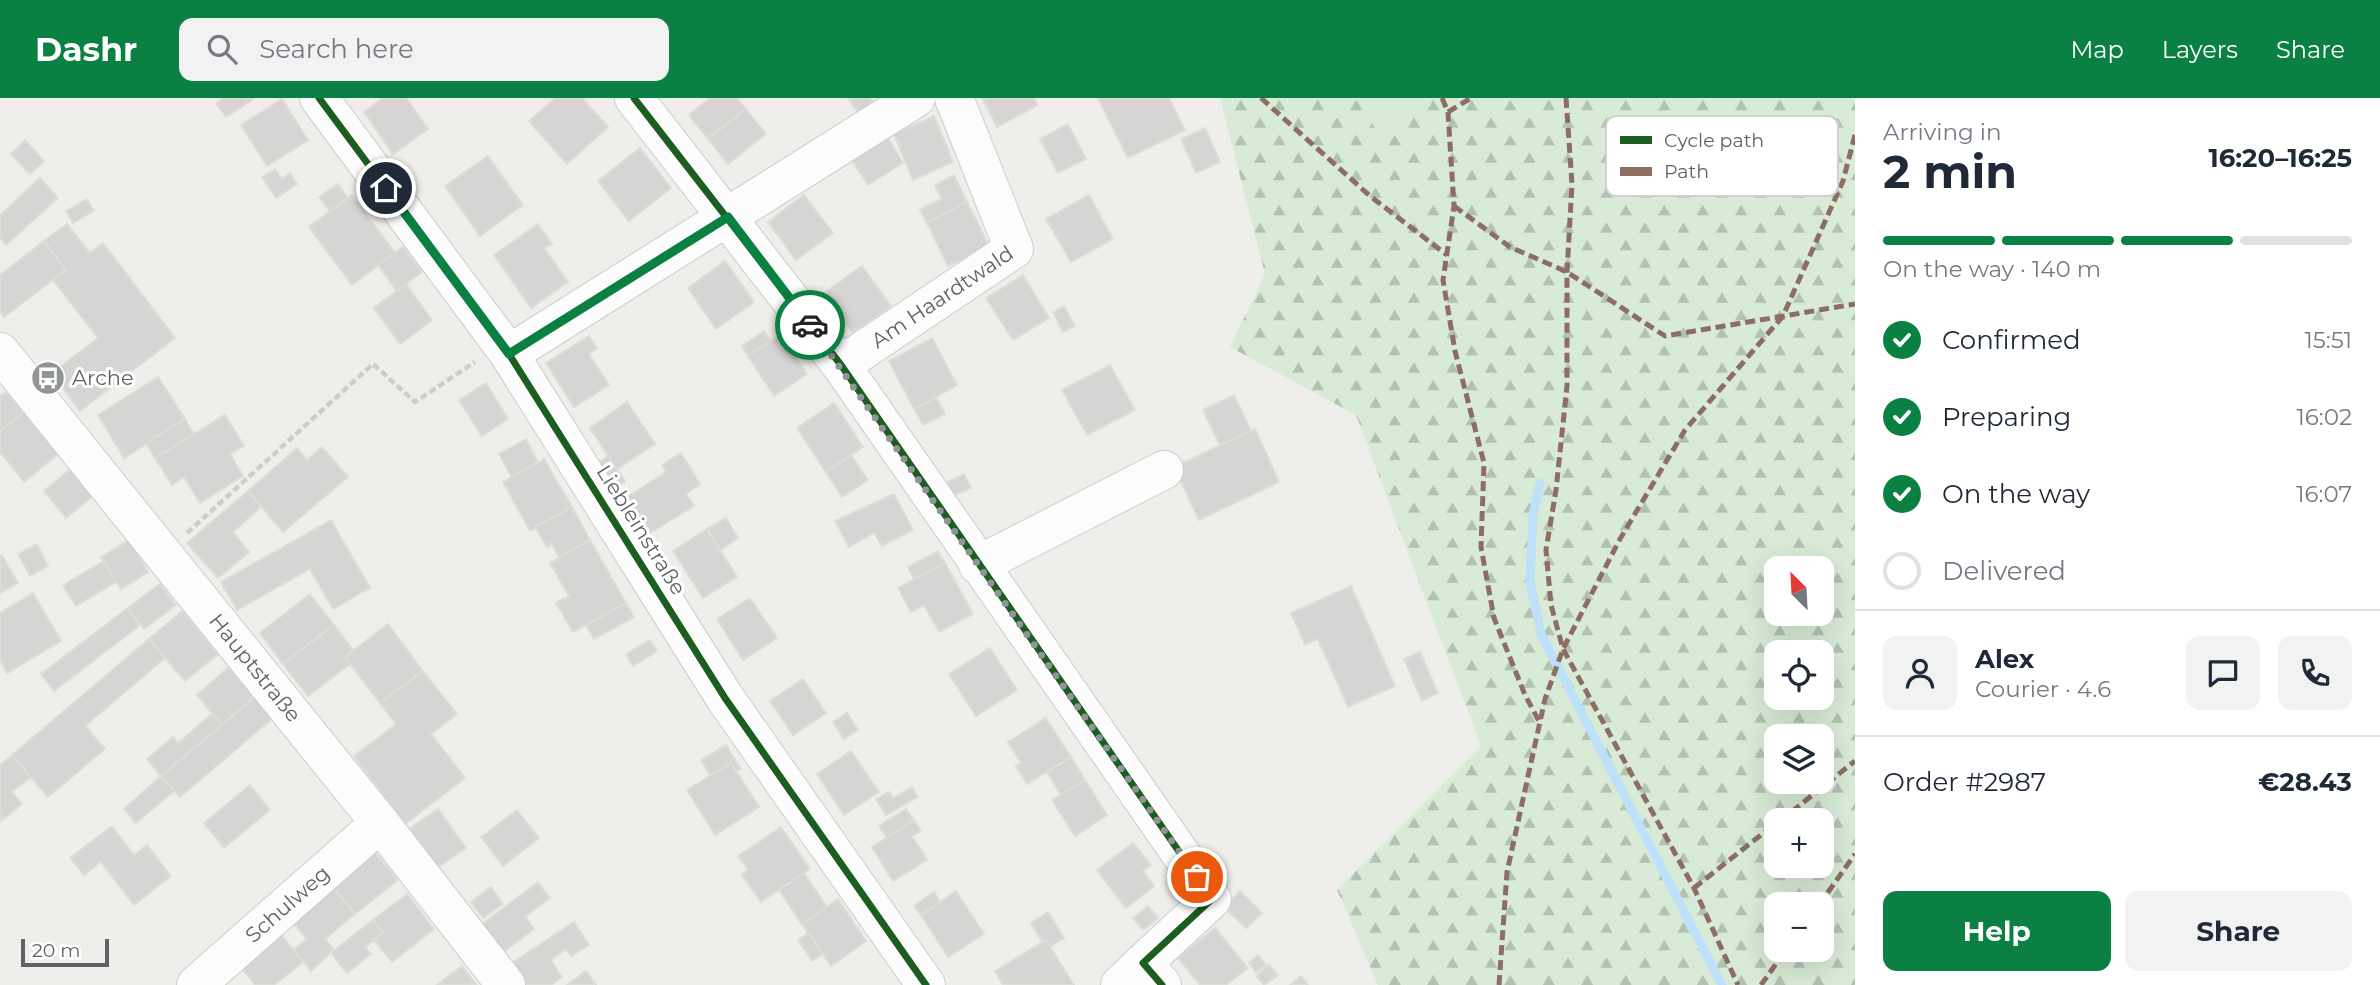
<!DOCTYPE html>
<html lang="en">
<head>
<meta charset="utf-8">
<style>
  body { margin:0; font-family:Montserrat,sans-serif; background:#f2f2f3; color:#1f2937; height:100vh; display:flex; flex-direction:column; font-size:26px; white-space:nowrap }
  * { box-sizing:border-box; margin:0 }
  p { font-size:23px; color:#747a83 }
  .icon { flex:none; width:38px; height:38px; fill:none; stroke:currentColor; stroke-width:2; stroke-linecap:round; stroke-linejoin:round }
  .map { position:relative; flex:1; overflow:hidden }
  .sheet { display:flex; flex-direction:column; background:#fff; width:525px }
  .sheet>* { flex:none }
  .needle { width:46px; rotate:336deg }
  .fabs { position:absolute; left:1764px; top:458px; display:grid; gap:14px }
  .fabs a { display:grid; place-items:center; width:70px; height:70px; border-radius:14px; background:#fff; box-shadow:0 7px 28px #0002; font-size:35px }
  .scale { position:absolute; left:21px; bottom:18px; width:88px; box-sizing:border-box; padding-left:7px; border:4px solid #5f6368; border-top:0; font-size:19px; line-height:24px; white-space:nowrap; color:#5f6368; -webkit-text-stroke:5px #fff; paint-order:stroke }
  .pin { position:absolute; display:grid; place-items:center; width:60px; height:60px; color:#fff; margin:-30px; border:4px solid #fff; border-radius:50%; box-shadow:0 2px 7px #0007 }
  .courier { position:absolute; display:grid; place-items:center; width:70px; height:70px; margin:-35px; border:5px solid #0b8043; border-radius:50%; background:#fff; color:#222; box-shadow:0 2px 9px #0007 }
  .overview em { font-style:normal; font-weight:700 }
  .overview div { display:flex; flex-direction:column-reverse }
  .overview { display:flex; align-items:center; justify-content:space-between; height:119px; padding:0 28px }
  h1 { font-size:46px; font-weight:700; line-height:52px }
  .bar { display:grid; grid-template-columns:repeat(4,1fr); gap:10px 7px; align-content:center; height:84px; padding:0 28px }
  .bar i { height:9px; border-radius:5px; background:#e0e1e3 }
  .bar .selected { background:#0b8043 }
  .bar p { grid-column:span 4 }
  .line { display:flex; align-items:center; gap:18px; padding:0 28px; border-top:2px solid #e0e1e3 }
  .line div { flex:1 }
  .round { display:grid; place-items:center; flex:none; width:74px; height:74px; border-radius:14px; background:#f2f2f3 }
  ol { padding:0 28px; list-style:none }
  li { display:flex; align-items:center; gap:21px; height:77px }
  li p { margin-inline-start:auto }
  li .icon { padding:7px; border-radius:50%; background:#0b8043; color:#fff; stroke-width:4 }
  li:last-child { color:#747a83 }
  li i { width:38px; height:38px; border:4px solid #e0e1e3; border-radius:50% }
  .button { display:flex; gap:14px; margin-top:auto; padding:14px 28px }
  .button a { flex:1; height:80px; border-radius:14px; background:#0b8043; color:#fff; font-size:28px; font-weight:700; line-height:80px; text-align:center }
  .button a+a { background:#f2f2f3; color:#1f2937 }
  header { display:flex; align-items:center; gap:42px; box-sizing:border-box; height:98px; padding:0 35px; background:#0b8043; color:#fff }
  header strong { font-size:33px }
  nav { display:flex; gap:38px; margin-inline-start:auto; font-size:24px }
  .search { width:490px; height:63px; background:#f2f2f3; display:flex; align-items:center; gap:18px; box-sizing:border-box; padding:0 24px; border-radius:14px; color:#747a83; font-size:26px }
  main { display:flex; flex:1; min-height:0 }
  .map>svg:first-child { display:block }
  .forest { fill:url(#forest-firs); fill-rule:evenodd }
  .park { fill:#d8ebd6 }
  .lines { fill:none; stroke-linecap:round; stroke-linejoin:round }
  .stream { stroke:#bfe0f9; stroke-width:9 }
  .building { fill:#d6d5d3; stroke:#deddd9; stroke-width:2 }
  .minor-casing { stroke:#cbcccc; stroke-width:40 }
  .path { stroke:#cacfcc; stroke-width:4.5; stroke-dasharray:7 3.5; stroke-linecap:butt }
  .minor { stroke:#fdfcfc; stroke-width:38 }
  .quiet { stroke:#8d6e63; stroke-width:5; stroke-dasharray:10 5; stroke-linecap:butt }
  .cycleway-casing { stroke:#fff; stroke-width:11 }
  .cycleway { stroke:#1b5e20; stroke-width:7 }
  .done { stroke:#919496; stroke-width:7; stroke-dasharray:0 12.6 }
  .route { stroke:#0b8043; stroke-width:9 }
  .labels { text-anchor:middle; stroke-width:6; stroke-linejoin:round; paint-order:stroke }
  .street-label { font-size:21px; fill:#5f6368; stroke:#fff }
  .poi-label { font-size:21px; fill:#5f6368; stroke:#fff; text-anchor:start }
  .key { fill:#fff; stroke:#cfd0d2; stroke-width:2 }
  .key-label { font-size:19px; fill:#5f6368 }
</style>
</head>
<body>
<header>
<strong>Dashr</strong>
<div class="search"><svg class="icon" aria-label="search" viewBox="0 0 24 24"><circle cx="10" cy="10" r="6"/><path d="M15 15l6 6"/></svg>Search here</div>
<nav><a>Map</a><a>Layers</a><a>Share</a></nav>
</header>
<main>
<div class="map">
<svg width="1855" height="887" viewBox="0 0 1855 887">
  <defs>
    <pattern id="forest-firs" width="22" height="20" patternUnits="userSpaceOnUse" patternTransform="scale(1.75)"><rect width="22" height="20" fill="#d8ebd6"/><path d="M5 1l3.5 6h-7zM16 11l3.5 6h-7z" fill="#b2c2b1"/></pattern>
  </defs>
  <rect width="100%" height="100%" fill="#efeeea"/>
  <path class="forest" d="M 1220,0 L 1855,0 L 1855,887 L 1378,887 L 1337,792 L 1481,648 L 1356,317 L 1230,249 L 1265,176 ZM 1776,471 L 1822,471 L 1822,516 L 1776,516 ZM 1776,555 L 1822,555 L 1822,600 L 1776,600 ZM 1776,639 L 1822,639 L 1822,684 L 1776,684 ZM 1776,723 L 1822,723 L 1822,768 L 1776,768 ZM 1776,807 L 1822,807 L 1822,852 L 1776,852 Z"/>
  <polygon class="park" points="1357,0 1427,0 1431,7 1380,38"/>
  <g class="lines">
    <polyline class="stream" points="1540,385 1533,417 1530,484 1541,536 1722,887"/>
  </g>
  <g class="building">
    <polygon points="255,0 226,19 216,6 223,0"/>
    <polygon points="383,0 406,0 428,31 393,56 364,14"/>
    <polygon points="555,0 582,0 608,29 567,66 529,23"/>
    <polygon points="710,0 737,0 746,11 708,41 689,17"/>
    <polygon points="848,0 870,0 873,4 858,15"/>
    <polygon points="982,0 1034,0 1038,7 997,29"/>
    <polygon points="1098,0 1169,0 1185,32 1128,60"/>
    <polygon points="282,1 308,42 267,68 241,27"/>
    <polygon points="746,11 766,36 728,66 708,41"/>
    <polygon points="934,18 953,64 913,82 894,36"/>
    <polygon points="1068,26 1086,61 1058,75 1040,41"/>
    <polygon points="1205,30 1220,64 1196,75 1181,41"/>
    <polygon points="887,39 903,65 868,87 851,61"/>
    <polygon points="25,42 44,63 30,76 11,56"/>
    <polygon points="640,50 671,90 629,123 598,83"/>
    <polygon points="488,58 523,107 480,138 445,88"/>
    <polygon points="275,71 282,81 290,75 297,86 276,100 262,79"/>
    <polygon points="954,77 967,104 927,125 920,111 942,101 935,87"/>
    <polygon points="40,80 58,100 6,147 0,140 0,117"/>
    <polygon points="338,86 348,100 330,113 319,99"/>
    <polygon points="352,97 395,155 352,187 309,129"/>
    <polygon points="804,97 833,135 796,162 768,124"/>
    <polygon points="1089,97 1113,141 1071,164 1046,121"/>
    <polygon points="87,101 94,113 73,125 66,113"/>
    <polygon points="967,104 989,148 948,168 927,125"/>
    <polygon points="67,126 90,155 103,145 175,240 80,313 52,275 98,240 53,182 66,172 44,143"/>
    <polygon points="538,126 552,146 544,150 568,184 531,210 494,157"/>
    <polygon points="44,143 66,172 4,219 0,213 0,177"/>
    <polygon points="403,149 422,174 397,193 378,167"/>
    <polygon points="725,163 754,204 716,231 688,190"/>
    <polygon points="862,168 891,208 853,235 824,195"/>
    <polygon points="1023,177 1049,220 1013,242 986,200"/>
    <polygon points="406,186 432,222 400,246 374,210"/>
    <polygon points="1064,208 1075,228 1063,234 1053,214"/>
    <polygon points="764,233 771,243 748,258 742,248"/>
    <polygon points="781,236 807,276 774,298 748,258"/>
    <polygon points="589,238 597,250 589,256 609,287 574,309 546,265"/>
    <polygon points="932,240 957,287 914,311 889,263"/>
    <polygon points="1110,267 1135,312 1087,337 1062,292"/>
    <polygon points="158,279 185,321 124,360 98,317"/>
    <polygon points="486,285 508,321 482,338 459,302"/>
    <polygon points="6,294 24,314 0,334 0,298"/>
    <polygon points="1234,297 1251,333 1220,348 1203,312"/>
    <polygon points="936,299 945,316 923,327 914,311"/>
    <polygon points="627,304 655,346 617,371 590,330"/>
    <polygon points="834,305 863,349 826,374 797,330"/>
    <polygon points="24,314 58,356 24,384 0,354 0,334"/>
    <polygon points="225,317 244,348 230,356 243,378 200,405 184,379 172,387 155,360"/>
    <polygon points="185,321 194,336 155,360 146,345"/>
    <polygon points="1255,331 1279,384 1199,422 1174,369"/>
    <polygon points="526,341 538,364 512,379 499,356"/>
    <polygon points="322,349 348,379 283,434 248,393 297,350 307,362"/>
    <polygon points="681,355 700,386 686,396 694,408 650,435 627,399 666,374 662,367"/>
    <polygon points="851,357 868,382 842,399 826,374"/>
    <polygon points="608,358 625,383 611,393 594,368"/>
    <polygon points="544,361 572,409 530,433 503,384"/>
    <polygon points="71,371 93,398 66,420 44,393"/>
    <polygon points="964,376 971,390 951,399 944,386"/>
    <polygon points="248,393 261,409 233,434 249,454 218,480 187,445"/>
    <polygon points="894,396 913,432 882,448 874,435 849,449 835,423"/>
    <polygon points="572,409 590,442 559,459 552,446 547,449 535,429"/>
    <polygon points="726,420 738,440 720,452 707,431"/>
    <polygon points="331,422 370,490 333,511 310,471 237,512 221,484"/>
    <polygon points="707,431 737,479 703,500 673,453"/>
    <polygon points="129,442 148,474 121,491 101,459"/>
    <polygon points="590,442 626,505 573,534 556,505 569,498 550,465"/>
    <polygon points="37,446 48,468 30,478 18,456"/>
    <polygon points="938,453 945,465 914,481 908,469"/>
    <polygon points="2,457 18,485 0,495 0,458"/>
    <polygon points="104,463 116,484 76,508 63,487"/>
    <polygon points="945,465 973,516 939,534 924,507 911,514 898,490"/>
    <polygon points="160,486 176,507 144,531 128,510"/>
    <polygon points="1351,488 1395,588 1348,609 1318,541 1305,547 1291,515"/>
    <polygon points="33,495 61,543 7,575 0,562 0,515"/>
    <polygon points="310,496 334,527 283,566 260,535"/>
    <polygon points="750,500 777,540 743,562 717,521"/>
    <polygon points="626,505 634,519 594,541 586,527"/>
    <polygon points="128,510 140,527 54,593 41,576"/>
    <polygon points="182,513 218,556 185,583 149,541"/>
    <polygon points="388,526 423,573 380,605 345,559"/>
    <polygon points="334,527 353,552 345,559 350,566 308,598 283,566"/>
    <polygon points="149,541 165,560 85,628 105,651 48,699 12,657"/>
    <polygon points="650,542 657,553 633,568 626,556"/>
    <polygon points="990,550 1017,592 976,618 949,576"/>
    <polygon points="1420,554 1438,595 1422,603 1404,561"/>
    <polygon points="229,569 255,599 222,627 197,597"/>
    <polygon points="423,573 457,616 431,636 465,680 405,726 354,658 396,626 380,605"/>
    <polygon points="803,581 826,615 793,637 770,603"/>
    <polygon points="255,599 273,620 180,699 161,678"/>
    <polygon points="847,615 858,632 844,641 833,624"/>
    <polygon points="212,616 222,627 161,678 147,661 173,639 178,645"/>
    <polygon points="1046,620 1071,659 1027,686 1016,668 1021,665 1008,644"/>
    <polygon points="726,647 741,671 737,673 731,665 710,678 701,662"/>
    <polygon points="851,653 879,694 844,717 817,676"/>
    <polygon points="12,657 31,679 12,694 22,706 0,724 0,667"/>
    <polygon points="1071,659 1085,682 1061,697 1047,674"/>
    <polygon points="731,665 759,709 715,737 687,692"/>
    <polygon points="161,678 174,693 136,725 124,711"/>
    <polygon points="1085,682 1107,717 1075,738 1052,702"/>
    <polygon points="250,687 270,712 224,750 204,725"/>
    <polygon points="912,689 918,699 886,717 876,701 889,694 893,700"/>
    <polygon points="438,711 466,750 435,771 408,732"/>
    <polygon points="906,711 914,722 887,740 879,728"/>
    <polygon points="517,712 539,740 503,768 481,739"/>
    <polygon points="914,722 921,733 912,738 927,762 893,783 872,749"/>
    <polygon points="112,728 134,757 147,747 171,778 134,807 101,764 84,777 70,760"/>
    <polygon points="781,729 810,771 761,804 742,777 748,772 738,758"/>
    <polygon points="1133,745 1151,767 1143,773 1154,788 1126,810 1097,772"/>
    <polygon points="373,752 398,782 355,816 330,786"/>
    <polygon points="804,775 827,809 802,826 779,792"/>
    <polygon points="538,784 550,800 525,819 534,831 502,855 481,827"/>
    <polygon points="330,786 355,816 325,841 334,852 311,873 293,852 307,841 289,820"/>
    <polygon points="491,789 503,806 483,820 471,804"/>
    <polygon points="956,793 984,836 948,859 921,817"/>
    <polygon points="1240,793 1262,815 1246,830 1224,809"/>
    <polygon points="934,794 940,804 921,817 914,808"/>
    <polygon points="407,796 434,831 392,864 374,842 383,835 373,822"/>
    <polygon points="838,801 866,843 831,868 802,826"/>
    <polygon points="1148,808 1158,820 1143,832 1133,820"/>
    <polygon points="1048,814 1064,840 1050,849 1046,842 1042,844 1031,825"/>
    <polygon points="373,822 383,835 365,849 371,856 347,875 331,855"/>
    <polygon points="574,824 589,847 571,858 566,851 551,862 562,879 551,887 527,887 512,865"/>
    <polygon points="1215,830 1248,870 1226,887 1200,887 1178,860"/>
    <polygon points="278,833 303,864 274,887 255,887 238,866"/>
    <polygon points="809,835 823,856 812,863 798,842"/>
    <polygon points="1046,842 1074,887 1003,887 995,873"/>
    <polygon points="1258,857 1266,867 1256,874 1249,865"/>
    <polygon points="1269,867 1278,877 1264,887 1256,878"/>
    <polygon points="462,868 476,886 437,887"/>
    <polygon points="586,873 596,887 567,887"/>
    <polygon points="1301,878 1308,887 1290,887"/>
  </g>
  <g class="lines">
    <g class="minor-casing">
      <g id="minor">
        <polyline points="319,0 509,256 725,600 926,887"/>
        <polyline points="634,0 841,267 1212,801 1143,865 1162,887"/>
        <path id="s1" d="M 0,254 L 380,725 L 506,887"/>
        <polyline points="509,256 916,0"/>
        <path id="s2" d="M 841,267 L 1014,151 L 954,0"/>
        <polyline points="978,467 1164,372"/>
        <path id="s3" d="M 196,887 L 380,725"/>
        <polyline points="1120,887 1143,865"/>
      </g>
    </g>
    <polyline class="path" points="187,435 373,266 415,304 475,264"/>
    <use href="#minor" class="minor"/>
    <g class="quiet">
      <polyline points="1261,0 1370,98 1447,157"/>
      <polyline points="1442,0 1448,14 1454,108 1443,182 1455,253 1484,365 1481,449 1494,520 1525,597 1540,625"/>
      <polyline points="1566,0 1572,86 1567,174 1567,288 1556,392 1546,452 1551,507 1563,551 1694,790 1738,887"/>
      <polyline points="1448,14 1471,0"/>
      <polyline points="1454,108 1510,149 1567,174 1665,238 1855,206"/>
      <polyline points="1780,723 1855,663"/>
      <polyline points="1694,790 1776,725"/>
      <polyline points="1819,807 1855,756"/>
      <polyline points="1499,887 1507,774 1545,601 1563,551 1620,441 1685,332 1783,218 1843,83 1855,37"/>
      <polyline points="1761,887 1786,852"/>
    </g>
    <g class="cycleway-casing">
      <g id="cycleway">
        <polyline points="319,0 509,256 725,600 926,887"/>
        <polyline points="634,0 841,267 1212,801 1143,865 1162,887"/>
      </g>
    </g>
    <use href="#cycleway" class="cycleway"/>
  </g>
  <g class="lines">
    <polyline class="done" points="810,227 1197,779"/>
    <polyline class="route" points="386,90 509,256 728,119 810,227"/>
  </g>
  <defs>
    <g id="bus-disc" transform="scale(1.75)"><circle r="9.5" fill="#919496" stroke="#fff"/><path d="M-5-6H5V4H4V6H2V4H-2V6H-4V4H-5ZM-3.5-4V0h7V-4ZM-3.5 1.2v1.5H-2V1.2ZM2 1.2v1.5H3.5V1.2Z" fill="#fff"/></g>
  </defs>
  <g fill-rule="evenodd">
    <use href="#bus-disc" x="48" y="280"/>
  </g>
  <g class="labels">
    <g class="street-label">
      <text dy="7" stroke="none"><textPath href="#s2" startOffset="122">Am Haardtwald</textPath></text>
      <text transform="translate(641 432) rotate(58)" y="7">Liebleinstraße</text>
      <text dy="7" stroke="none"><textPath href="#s1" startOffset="406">Hauptstraße</textPath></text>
      <text dy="7" stroke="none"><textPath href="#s3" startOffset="122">Schulweg</textPath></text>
    </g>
    <g class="poi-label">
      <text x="72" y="287">Arche</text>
    </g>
  </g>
  <rect x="1606" y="18" width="232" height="80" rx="10" class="key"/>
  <rect x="1620" y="38" width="32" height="8" fill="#1b5e20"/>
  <rect x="1620" y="69" width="32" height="9" fill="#8d6e63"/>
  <g class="key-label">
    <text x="1664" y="49">Cycle path</text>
    <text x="1664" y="80">Path</text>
  </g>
</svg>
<div class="fabs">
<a><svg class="needle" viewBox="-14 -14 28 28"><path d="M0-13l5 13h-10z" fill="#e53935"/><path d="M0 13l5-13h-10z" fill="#747a83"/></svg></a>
<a><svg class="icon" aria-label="locate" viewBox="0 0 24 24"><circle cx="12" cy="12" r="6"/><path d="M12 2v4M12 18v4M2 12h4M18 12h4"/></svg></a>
<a><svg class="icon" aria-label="layers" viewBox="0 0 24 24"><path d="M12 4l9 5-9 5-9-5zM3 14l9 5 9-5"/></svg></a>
<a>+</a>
<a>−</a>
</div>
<div class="scale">20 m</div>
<div class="pin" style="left:1197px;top:779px;background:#ea580c"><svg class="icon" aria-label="bag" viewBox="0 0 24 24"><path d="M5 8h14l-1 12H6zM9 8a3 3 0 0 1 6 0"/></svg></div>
<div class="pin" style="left:386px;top:90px;background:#1f2937"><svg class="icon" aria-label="home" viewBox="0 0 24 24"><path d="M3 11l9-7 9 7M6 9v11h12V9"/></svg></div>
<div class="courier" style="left:810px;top:227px"><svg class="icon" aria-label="car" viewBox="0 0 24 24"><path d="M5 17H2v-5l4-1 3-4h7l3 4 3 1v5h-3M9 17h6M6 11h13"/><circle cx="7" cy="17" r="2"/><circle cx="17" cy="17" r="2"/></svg></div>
</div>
<section class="sheet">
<div class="overview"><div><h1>2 min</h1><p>Arriving in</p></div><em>16:20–16:25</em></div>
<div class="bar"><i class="selected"></i><i class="selected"></i><i class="selected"></i><i></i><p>On the way · 140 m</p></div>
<ol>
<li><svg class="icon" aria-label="check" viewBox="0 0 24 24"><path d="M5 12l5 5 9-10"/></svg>Confirmed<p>15:51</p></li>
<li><svg class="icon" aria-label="check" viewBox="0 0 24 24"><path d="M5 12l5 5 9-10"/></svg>Preparing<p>16:02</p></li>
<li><svg class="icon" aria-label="check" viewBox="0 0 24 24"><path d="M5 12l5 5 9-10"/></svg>On the way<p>16:07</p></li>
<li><i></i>Delivered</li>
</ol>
<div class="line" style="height:126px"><a class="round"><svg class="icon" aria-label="person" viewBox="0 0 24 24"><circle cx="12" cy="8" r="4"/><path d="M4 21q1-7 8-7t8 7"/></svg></a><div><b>Alex</b><p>Courier · 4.6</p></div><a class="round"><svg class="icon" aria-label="chat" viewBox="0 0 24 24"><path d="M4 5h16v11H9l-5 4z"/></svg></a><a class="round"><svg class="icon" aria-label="phone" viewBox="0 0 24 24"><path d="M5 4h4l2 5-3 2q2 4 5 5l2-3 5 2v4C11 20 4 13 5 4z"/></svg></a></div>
<div class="line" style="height:91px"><div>Order #2987</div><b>€28.43</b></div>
<div class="button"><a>Help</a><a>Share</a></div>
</section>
</main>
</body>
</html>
